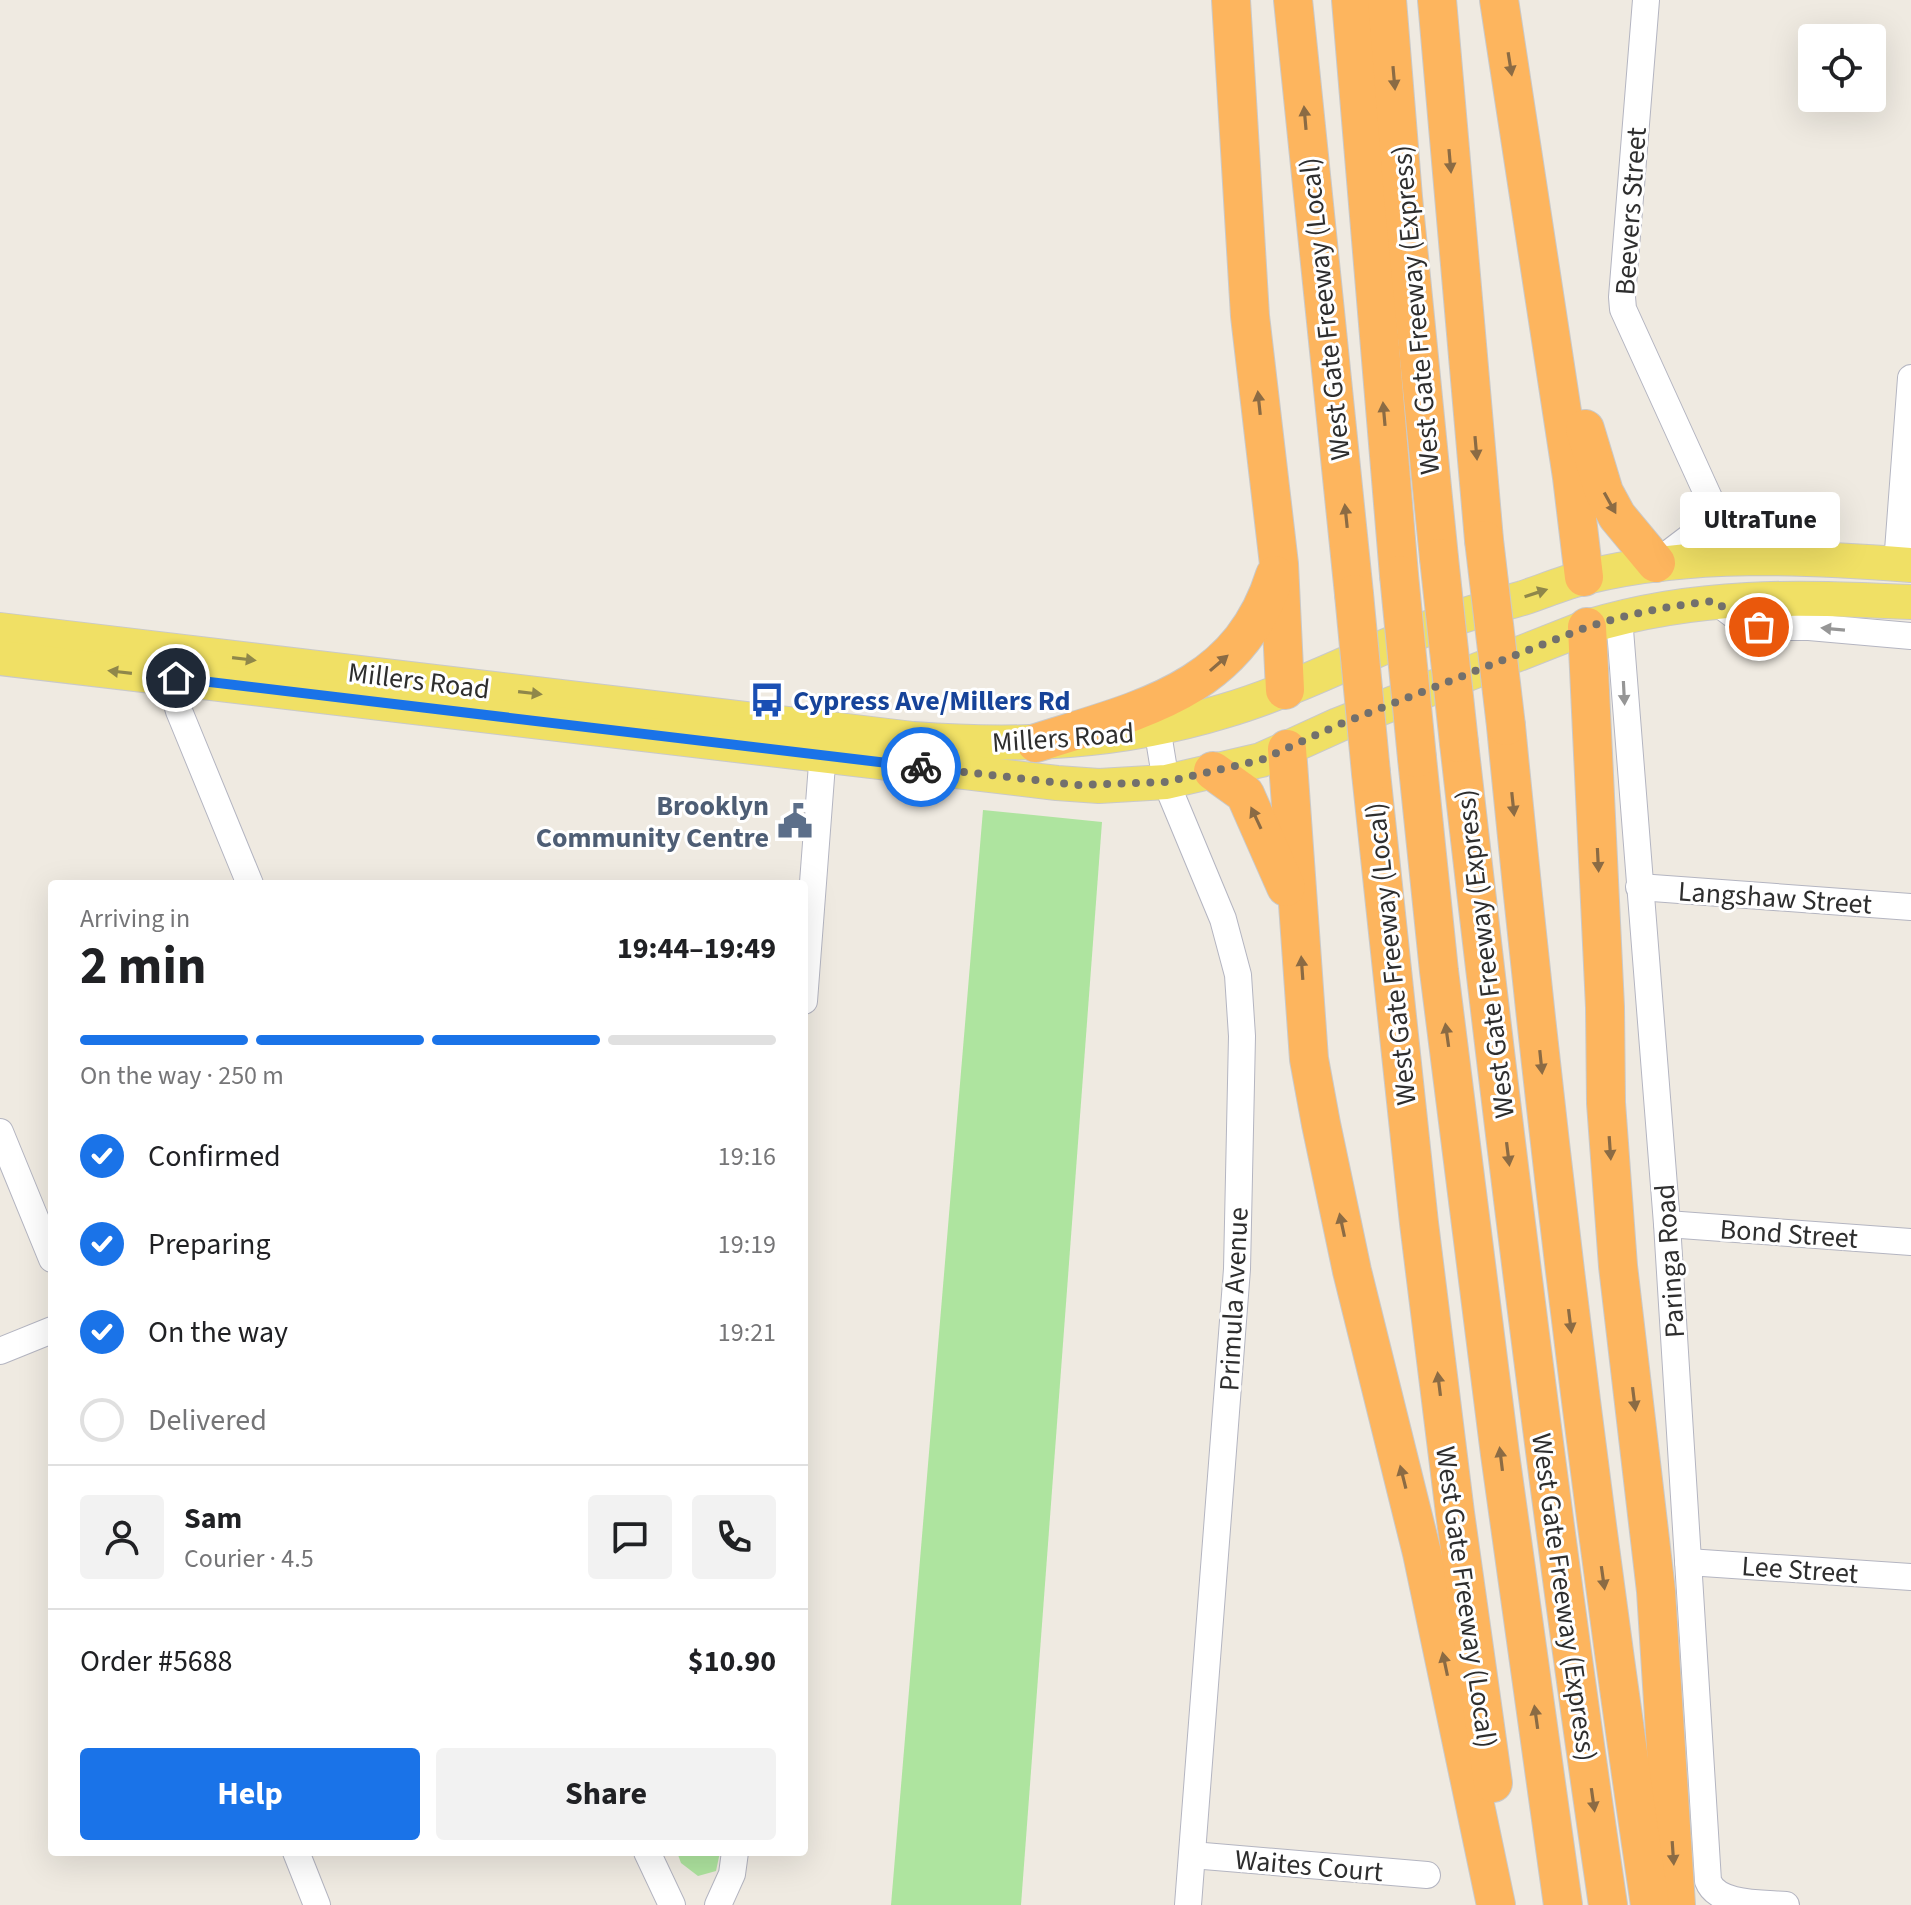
<!DOCTYPE html>
<html lang="en">
<head>
<meta charset="utf-8">
<style>
  body { margin:0; font-family:"Source Sans 3",sans-serif; background:#f2f2f2; color:#202124; height:100vh; display:flex; flex-direction:column; font-size:30px; white-space:nowrap }
  * { box-sizing:border-box; margin:0 }
  p { font-size:26px; color:#757577 }
  .icon { flex:none; width:44px; height:44px; fill:none; stroke:currentColor; stroke-width:2; stroke-linecap:round; stroke-linejoin:round }
  .map { position:relative; flex:1; overflow:hidden }
  .details { position:absolute; left:48px; top:880px; width:760px; height:976px; display:flex; flex-direction:column; background:#fff; border-radius:8px; box-shadow:0 8px 32px #0002 }
  .details>* { flex:none }
  .tools { position:absolute; left:1798px; top:24px; display:grid; gap:16px }
  .tools a { display:grid; place-items:center; width:88px; height:88px; border-radius:8px; background:#fff; box-shadow:0 8px 32px #0002; font-size:40px }
  .pin { position:absolute; display:grid; place-items:center; width:68px; height:68px; color:#fff; margin:-34px; border:4px solid #fff; border-radius:50%; box-shadow:0 2px 8px #0007 }
  .courier { position:absolute; display:grid; place-items:center; width:80px; height:80px; margin:-40px; border:6px solid #1a73e8; border-radius:50%; background:#fff; color:#222; box-shadow:0 2px 10px #0007 }
  .bubble { position:absolute; height:56px; border-radius:8px; background:#fff; box-shadow:0 8px 32px #0002; font-size:26px; font-weight:700; line-height:56px; text-align:center }
  .overview em { font-style:normal; font-weight:700 }
  .overview div { display:flex; flex-direction:column-reverse }
  .overview { display:flex; align-items:center; justify-content:space-between; height:136px; padding:0 32px }
  h1 { font-size:52px; font-weight:700; line-height:60px }
  .bar { display:grid; grid-template-columns:repeat(4,1fr); gap:12px 8px; align-content:center; height:96px; padding:0 32px }
  .bar i { height:10px; border-radius:6px; background:#e0e0e0 }
  .bar .active { background:#1a73e8 }
  .bar p { grid-column:span 4 }
  .line { display:flex; align-items:center; gap:20px; padding:0 32px; border-top:2px solid #e0e0e0 }
  .line div { flex:1 }
  .round { display:grid; place-items:center; flex:none; width:84px; height:84px; border-radius:8px; background:#f2f2f2 }
  ol { padding:0 32px; list-style:none }
  li { display:flex; align-items:center; gap:24px; height:88px }
  li p { margin-inline-start:auto }
  li .icon { padding:8px; border-radius:50%; background:#1a73e8; color:#fff; stroke-width:4 }
  li:last-child { color:#757577 }
  li i { width:44px; height:44px; border:4px solid #e0e0e0; border-radius:50% }
  .button { display:flex; gap:16px; margin-top:auto; padding:16px 32px }
  .button a { flex:1; height:92px; border-radius:8px; background:#1a73e8; color:#fff; font-size:32px; font-weight:700; line-height:92px; text-align:center }
  .button a+a { background:#f2f2f2; color:#202124 }
  .map>svg:first-child { display:block }
  .green { fill:#aee49f }
  .lines { fill:none; stroke-linecap:round; stroke-linejoin:round }
  .minor-casing { stroke:#b4b5c1; stroke-width:28 }
  .major-casing { stroke:#c9c9c9; stroke-width:36 }
  .highway-casing { stroke:#c9c9c9; stroke-width:40 }
  .minor { stroke:#fff; stroke-width:26 }
  .major { stroke:#f0e065; stroke-width:34 }
  .highway { stroke:#fdb55e; stroke-width:38 }
  .highway-bridge-casing { stroke:#c9c9c9; stroke-width:40; stroke-linecap:butt }
  .highway-bridge { stroke:#fdb55e; stroke-width:38 }
  .oneway { fill:#8b6b44 }
  .oneway2 { fill:#8f874a }
  .oneway3 { fill:#969696 }
  .done { stroke:#72706d; stroke-width:8; stroke-dasharray:0 14.4 }
  .route { stroke:#1a73e8; stroke-width:10 }
  .labels { text-anchor:middle; stroke-width:6; stroke-linejoin:round; paint-order:stroke }
  .street-label { font-size:28px; fill:#2e2e2e; stroke:#fff }
  .transit-label { font-size:28px; font-weight:bold; fill:#164399; stroke:#fff; text-anchor:start }
  .service-label { font-size:28px; font-weight:bold; fill:#4e5e75; stroke:#fff; text-anchor:end }
</style>
</head>
<body>
<div class="map">
<svg width="1911" height="1905" viewBox="0 0 1911 1905">
  <rect width="100%" height="100%" fill="#efeae1"/>
  <g class="green">
    <polygon points="983,810 1102,822 1021,1905 891,1905"/>
    <polygon points="677,1852 720,1852 716,1871 698,1876 681,1863"/>
  </g>
  <g class="lines">
    <g class="minor-casing">
      <g id="minor">
        <polyline points="1646,0 1622,297 1623,309 1710,500 1731,532 1767,557"/>
        <polyline points="1656,563 1702,528 1710,500"/>
        <polyline points="1897,564 1911,378"/>
        <polyline points="1715,601 1735,616 1759,627 1809,627 1911,636"/>
        <path d="M 1619,617 L 1667,1224 L 1708,1881 C 1717,1905 1760,1903 1786,1905"/>
        <polyline points="177,662 176,701 179,711 250,884"/>
        <polyline points="1154,709 1166,782 1223,919 1238,975 1242,1036 1237,1269 1188,1905"/>
        <polyline points="1639,887 1911,907"/>
        <polyline points="804,1001 824,738"/>
        <polyline points="0,1132 52,1259"/>
        <polyline points="1667,1224 1911,1242"/>
        <polyline points="0,1351 52,1330"/>
        <polyline points="1688,1562 1911,1577"/>
        <polyline points="296,1852 317,1905"/>
        <polyline points="647,1852 672,1905"/>
        <polyline points="1192,1855 1427,1875"/>
        <polyline points="718,1905 732,1874 735,1852"/>
      </g>
    </g>
    <g class="major-casing">
      <g id="major">
        <path d="M 0,630 L 913,739 C 1020,747 1119,743 1224,711 C 1295,690 1362,655 1431,627 C 1460,615 1492,607 1523,598 C 1544,591 1565,582 1586,577 C 1693,551 1803,557 1911,565"/>
        <path d="M 0,658 L 1057,783 L 1099,786 L 1166,782 L 1261,760 L 1338,725 L 1587,627 C 1698,593 1796,597 1911,602"/>
      </g>
    </g>
    <g class="highway-casing">
      <g id="highway">
        <polyline points="1231,0 1250,316 1279,564 1285,690"/>
        <polyline points="1293,0 1354,594"/>
        <polyline points="1351,0 1399,575"/>
        <polyline points="1387,0 1403,197 1439,558"/>
        <polyline points="1437,0 1484,540"/>
        <polyline points="1499,0 1572,477 1584,577"/>
        <polyline points="1585,429 1604,492 1617,516 1656,563"/>
        <polyline points="1587,627 1605,1007 1606,1103 1618,1266 1656,1591 1676,1905"/>
        <path d="M 1506,726 C 1544,1120 1592,1513 1650,1905"/>
        <path d="M 1036,743 C 1139,710 1239,691 1275,575"/>
        <path d="M 1459,743 C 1503,1131 1551,1519 1608,1905"/>
        <polyline points="1287,749 1309,1059 1321,1124 1352,1271 1422,1553 1496,1905"/>
        <polyline points="1417,758 1439,971 1500,1454 1563,1905"/>
        <polyline points="1213,771 1245,794 1286,887"/>
        <polyline points="1371,773 1419,1223 1455,1513 1493,1783"/>
      </g>
    </g>
    <use href="#minor" class="minor"/>
    <use href="#major" class="major"/>
    <use href="#highway" class="highway"/>
    <g class="highway-bridge-casing">
      <g id="highway-bridge">
        <polyline points="1484,540 1506,726"/>
        <polyline points="1439,558 1459,743"/>
        <polyline points="1399,575 1417,758"/>
        <polyline points="1354,594 1371,773"/>
      </g>
    </g>
    <use href="#highway-bridge" class="highway-bridge"/>
  </g>
  <defs><path id="oneway-solid" d="M-6-.8H1V-3.2L6.5 0L1 3.2V.8H-6Z" transform="scale(2)"/></defs>
  <g class="oneway">
    <use href="#oneway-solid" transform="translate(1510 64) rotate(81)"/>
    <use href="#oneway-solid" transform="translate(1394 78) rotate(85)"/>
    <use href="#oneway-solid" transform="translate(1305 118) rotate(-95)"/>
    <use href="#oneway-solid" transform="translate(1450 161) rotate(85)"/>
    <use href="#oneway-solid" transform="translate(1259 403) rotate(-96)"/>
    <use href="#oneway-solid" transform="translate(1384 414) rotate(-95)"/>
    <use href="#oneway-solid" transform="translate(1476 448) rotate(85)"/>
    <use href="#oneway-solid" transform="translate(1610 503) rotate(61)"/>
    <use href="#oneway-solid" transform="translate(1346 516) rotate(-96)"/>
    <use href="#oneway-solid" transform="translate(1219 663) rotate(-41)"/>
    <use href="#oneway-solid" transform="translate(1513 804) rotate(84)"/>
    <use href="#oneway-solid" transform="translate(1256 818) rotate(-115)"/>
    <use href="#oneway-solid" transform="translate(1598 860) rotate(87)"/>
    <use href="#oneway-solid" transform="translate(1302 968) rotate(-94)"/>
    <use href="#oneway-solid" transform="translate(1447 1035) rotate(-98)"/>
    <use href="#oneway-solid" transform="translate(1541 1062) rotate(84)"/>
    <use href="#oneway-solid" transform="translate(1610 1148) rotate(86)"/>
    <use href="#oneway-solid" transform="translate(1508 1154) rotate(83)"/>
    <use href="#oneway-solid" transform="translate(1342 1225) rotate(-102)"/>
    <use href="#oneway-solid" transform="translate(1570 1321) rotate(83)"/>
    <use href="#oneway-solid" transform="translate(1439 1384) rotate(-97)"/>
    <use href="#oneway-solid" transform="translate(1634 1399) rotate(83)"/>
    <use href="#oneway-solid" transform="translate(1501 1459) rotate(-97)"/>
    <use href="#oneway-solid" transform="translate(1403 1477) rotate(-104)"/>
    <use href="#oneway-solid" transform="translate(1603 1578) rotate(82)"/>
    <use href="#oneway-solid" transform="translate(1445 1664) rotate(-102)"/>
    <use href="#oneway-solid" transform="translate(1536 1717) rotate(-98)"/>
    <use href="#oneway-solid" transform="translate(1593 1800) rotate(82)"/>
    <use href="#oneway-solid" transform="translate(1673 1853) rotate(86)"/>
  </g>
  <g class="oneway2">
    <use href="#oneway-solid" transform="translate(1536 593) rotate(-18)"/>
    <use href="#oneway-solid" transform="translate(244 659) rotate(7)"/>
    <use href="#oneway-solid" transform="translate(120 672) rotate(-173)"/>
    <use href="#oneway-solid" transform="translate(530 693) rotate(7)"/>
  </g>
  <g class="oneway3">
    <use href="#oneway-solid" transform="translate(1833 629) rotate(-175)"/>
    <use href="#oneway-solid" transform="translate(1624 693) rotate(87)"/>
  </g>
  <g class="lines">
    <path class="done" d="M 921,767 L 1078,785 L 1166,782 L 1261,760 L 1338,725 L 1587,627 C 1629,614 1671,605 1715,601 L 1735,616 L 1759,627"/>
    <polyline class="route" points="176,678 921,767"/>
  </g>
  <defs>
    <g id="bus-bare" transform="scale(2.76)"><path d="M-5-6H5V4H4V6H2V4H-2V6H-4V4H-5ZM-3.5-4V0h7V-4ZM-3.5 1.2v1.5H-2V1.2ZM2 1.2v1.5H3.5V1.2Z" fill="#1a4fb4" stroke="#fff" stroke-width="2.5" paint-order="stroke"/></g>
    <g id="civic-bare" transform="scale(2.76)"><path d="M-.6-6.5H3V-4.5H.6V-3L4-1V1h2V6H-6V1h2V-1L-.6-3ZM-1.2 2.5V6h2.4V2.5Z" fill="#5c6f8a" stroke="#fff" stroke-width="2.5" paint-order="stroke"/></g>
  </defs>
  <g fill-rule="evenodd">
    <use href="#bus-bare" x="767" y="700"/>
    <use href="#civic-bare" x="795" y="821"/>
  </g>
  <g class="labels">
    <g class="street-label">
      <text transform="translate(1630 211) rotate(-86)" y="10">Beevers Street</text>
      <text transform="translate(1324 309) rotate(-96)" y="10">West Gate Freeway (Local)</text>
      <text transform="translate(1415 310) rotate(-95)" y="10">West Gate Freeway (Express)</text>
      <text transform="translate(419 680) rotate(7)" y="10">Millers Road</text>
      <text transform="translate(1063 737) rotate(-4)" y="10">Millers Road</text>
      <text transform="translate(1775 897) rotate(4)" y="10">Langshaw Street</text>
      <text transform="translate(1390 954) rotate(-96)" y="10">West Gate Freeway (Local)</text>
      <text transform="translate(1484 954) rotate(-97)" y="10">West Gate Freeway (Express)</text>
      <text transform="translate(1789 1233) rotate(4)" y="10">Bond Street</text>
      <text transform="translate(1669 1261) rotate(-94)" y="10">Paringa Road</text>
      <text transform="translate(1233 1299) rotate(-87)" y="10">Primula Avenue</text>
      <text transform="translate(1800 1569) rotate(4)" y="10">Lee Street</text>
      <text transform="translate(1467 1597) rotate(82)" y="10">West Gate Freeway (Local)</text>
      <text transform="translate(1565 1597) rotate(82)" y="10">West Gate Freeway (Express)</text>
      <text transform="translate(1309 1865) rotate(5)" y="10">Waites Court</text>
    </g>
    <g class="transit-label">
      <text x="793" y="710">Cypress Ave/Millers Rd</text>
    </g>
    <g class="service-label">
      <text x="769" y="815">Brooklyn<tspan x="769" dy="32">Community Centre</tspan></text>
    </g>
  </g>
</svg>
<div class="tools">
<a><svg class="icon" aria-label="locate" viewBox="0 0 24 24"><circle cx="12" cy="12" r="6"/><path d="M12 2v4M12 18v4M2 12h4M18 12h4"/></svg></a>
</div>
<div class="pin" style="left:1759px;top:627px;background:#ea580c"><svg class="icon" aria-label="bag" viewBox="0 0 24 24"><path d="M5 8h14l-1 12H6zM9 8a3 3 0 0 1 6 0"/></svg></div>
<div class="pin" style="left:176px;top:678px;background:#1f2937"><svg class="icon" aria-label="home" viewBox="0 0 24 24"><path d="M3 11l9-7 9 7M6 9v11h12V9"/></svg></div>
<div class="courier" style="left:921px;top:767px"><svg class="icon" aria-label="bike" viewBox="0 0 24 24"><circle cx="6" cy="16" r="4"/><circle cx="18" cy="16" r="4"/><path d="M6 16l4-8h5l3 8M10 8l3 8H6M13 5h3"/></svg></div>
<div class="bubble" style="left:1680px;top:492px;width:160px">UltraTune</div>
<section class="details">
<div class="overview"><div><h1>2 min</h1><p>Arriving in</p></div><em>19:44–19:49</em></div>
<div class="bar"><i class="active"></i><i class="active"></i><i class="active"></i><i></i><p>On the way · 250 m</p></div>
<ol>
<li><svg class="icon" aria-label="check" viewBox="0 0 24 24"><path d="M5 12l5 5 9-10"/></svg>Confirmed<p>19:16</p></li>
<li><svg class="icon" aria-label="check" viewBox="0 0 24 24"><path d="M5 12l5 5 9-10"/></svg>Preparing<p>19:19</p></li>
<li><svg class="icon" aria-label="check" viewBox="0 0 24 24"><path d="M5 12l5 5 9-10"/></svg>On the way<p>19:21</p></li>
<li><i></i>Delivered</li>
</ol>
<div class="line" style="height:144px"><a class="round"><svg class="icon" aria-label="person" viewBox="0 0 24 24"><circle cx="12" cy="8" r="4"/><path d="M4 21q1-7 8-7t8 7"/></svg></a><div><b>Sam</b><p>Courier · 4.5</p></div><a class="round"><svg class="icon" aria-label="chat" viewBox="0 0 24 24"><path d="M4 5h16v11H9l-5 4z"/></svg></a><a class="round"><svg class="icon" aria-label="phone" viewBox="0 0 24 24"><path d="M5 4h4l2 5-3 2q2 4 5 5l2-3 5 2v4C11 20 4 13 5 4z"/></svg></a></div>
<div class="line" style="height:104px"><div>Order #5688</div><b>$10.90</b></div>
<div class="button"><a>Help</a><a>Share</a></div>
</section>
</div>
</body>
</html>
